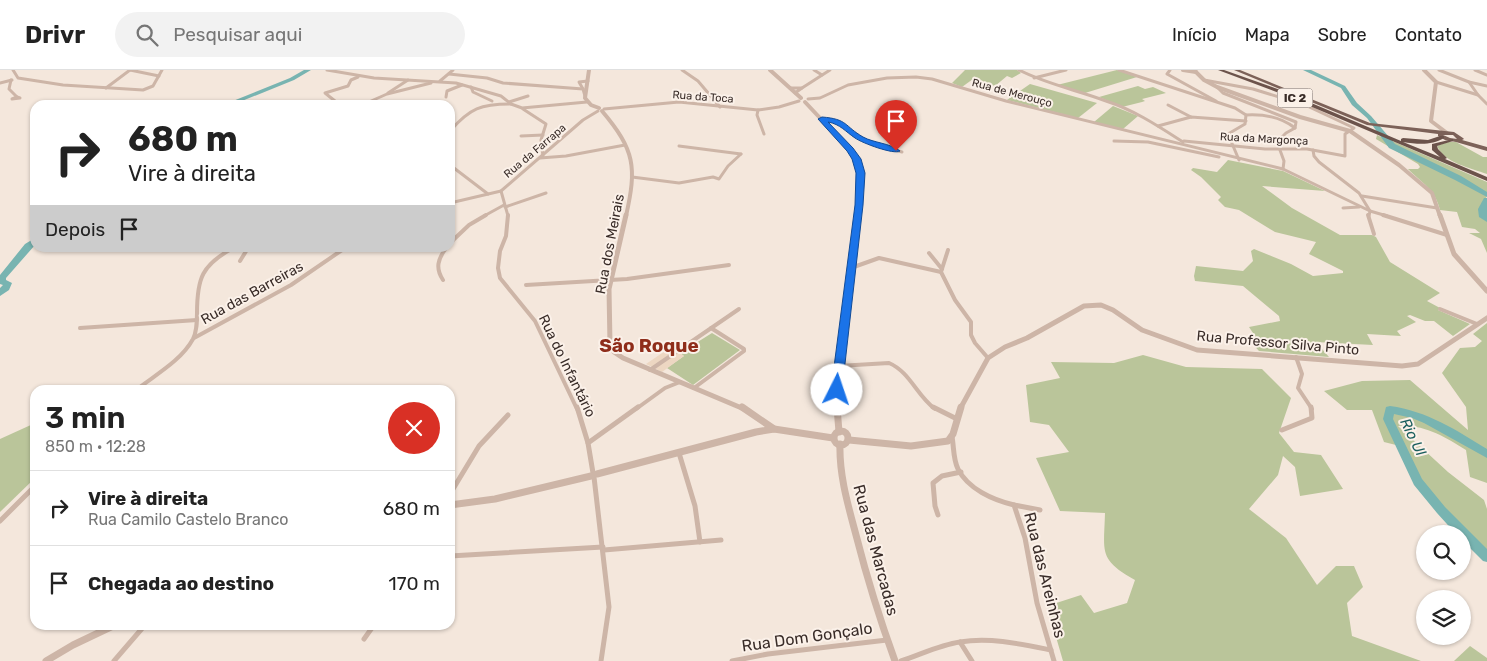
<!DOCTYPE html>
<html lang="pt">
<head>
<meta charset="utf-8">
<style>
  body { margin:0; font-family:Rubik,sans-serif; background:#f2f2f2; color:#222; height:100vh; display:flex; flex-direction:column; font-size:19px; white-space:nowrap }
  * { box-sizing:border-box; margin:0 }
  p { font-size:16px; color:#767676 }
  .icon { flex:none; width:28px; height:28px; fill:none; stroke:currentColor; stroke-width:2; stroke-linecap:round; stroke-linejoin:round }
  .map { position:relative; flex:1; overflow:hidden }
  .panel { position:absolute; left:30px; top:315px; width:425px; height:245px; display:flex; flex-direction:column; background:#fff; border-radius:15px; box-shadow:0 1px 4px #0004 }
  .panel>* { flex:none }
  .guide { position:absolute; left:30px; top:30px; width:425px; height:152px; border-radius:15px; box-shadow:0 1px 4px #0004; background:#fff; color:#222; overflow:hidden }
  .buttons { position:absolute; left:1416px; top:455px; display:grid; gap:10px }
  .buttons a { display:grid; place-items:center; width:55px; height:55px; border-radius:50%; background:#fff; box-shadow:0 1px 4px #0004; font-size:25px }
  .pin { position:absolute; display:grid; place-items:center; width:42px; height:42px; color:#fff; margin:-51px -21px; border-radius:50% 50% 50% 0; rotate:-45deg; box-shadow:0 0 5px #0007 }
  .pin .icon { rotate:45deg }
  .me { position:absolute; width:55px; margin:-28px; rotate:4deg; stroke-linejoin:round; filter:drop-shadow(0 0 4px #0008) }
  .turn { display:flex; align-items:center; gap:18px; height:105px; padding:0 15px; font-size:22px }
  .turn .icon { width:65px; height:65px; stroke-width:2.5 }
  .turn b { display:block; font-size:35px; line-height:42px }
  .then { display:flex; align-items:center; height:48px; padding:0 15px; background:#0003; gap:10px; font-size:19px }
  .round { display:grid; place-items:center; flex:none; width:52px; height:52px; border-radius:26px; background:#f2f2f2 }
  .overview { display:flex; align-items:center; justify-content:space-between; height:85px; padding:0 15px }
  h1 { font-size:30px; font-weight:600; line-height:38px }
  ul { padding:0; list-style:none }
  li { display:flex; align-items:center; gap:15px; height:75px; padding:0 15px; border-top:1px solid #e0e0e0 }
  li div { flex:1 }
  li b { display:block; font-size:19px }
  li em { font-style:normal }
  header { display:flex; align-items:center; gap:30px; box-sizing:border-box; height:70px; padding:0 25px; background:#fff; border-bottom:1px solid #e0e0e0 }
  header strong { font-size:24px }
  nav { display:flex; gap:28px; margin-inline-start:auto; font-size:18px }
  .search { width:350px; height:45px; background:#f2f2f2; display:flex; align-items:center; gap:12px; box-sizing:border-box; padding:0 18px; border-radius:28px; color:#767676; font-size:19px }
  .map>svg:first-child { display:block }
  .green { fill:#bac59a }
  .plaza { fill:#edd7c2 }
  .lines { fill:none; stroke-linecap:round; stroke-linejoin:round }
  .river { fill:#78b4b1; fill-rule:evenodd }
  .minor-far2 { stroke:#cdb5a7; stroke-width:3 }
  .minor-far1 { stroke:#cdb5a7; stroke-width:4 }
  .minor { stroke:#cdb5a7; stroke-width:5 }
  .tertiary-far2 { stroke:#cdb5a7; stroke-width:4 }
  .tertiary-far1 { stroke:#cdb5a7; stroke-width:5 }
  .tertiary { stroke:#cdb5a7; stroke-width:7 }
  .primary { fill:#7c6158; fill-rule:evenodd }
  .trunk { fill:#6c534b; fill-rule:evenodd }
  .route { fill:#1a73e8; stroke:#114b97 }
  .labels { text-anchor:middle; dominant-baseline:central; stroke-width:4; stroke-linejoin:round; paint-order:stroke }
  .far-street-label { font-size:11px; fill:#392c28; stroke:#fbf1e9 }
  .shield { fill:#fbf1e9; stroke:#736762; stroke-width:1 }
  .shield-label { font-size:12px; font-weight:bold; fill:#392c28 }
  .street-label { font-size:14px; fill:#392c28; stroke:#fbf1e9 }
  .water-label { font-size:15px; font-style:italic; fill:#1a5e5d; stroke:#fbf1e9 }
  .near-street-label { font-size:16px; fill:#392c28; stroke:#fbf1e9 }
  .district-label { font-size:19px; font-weight:bold; fill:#8f2d1a; stroke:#fbf1e9 }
</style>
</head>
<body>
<header>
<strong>Drivr</strong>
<div class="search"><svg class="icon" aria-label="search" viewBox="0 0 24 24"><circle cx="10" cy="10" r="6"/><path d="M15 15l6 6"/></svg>Pesquisar aqui</div>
<nav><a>Início</a><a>Mapa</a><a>Sobre</a><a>Contato</a></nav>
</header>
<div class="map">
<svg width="1487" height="591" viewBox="0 0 1487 591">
  <rect width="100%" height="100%" fill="#f4e7dc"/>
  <g class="green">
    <path d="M965,0h52l4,3 -9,5 -5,-2 -12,10 -22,-7 -11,8 -10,-4z"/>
    <path d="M1117,0l20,7 -52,16 -28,-8z"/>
    <path d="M1030,14l67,19 -19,15 -71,-18z"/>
    <path d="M1138,16l7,3 8,-2 13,6 -24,6 3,2 -3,1 -20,5 -23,-10z"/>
    <path d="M1113,36l25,10 -15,13 -29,-7z"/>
    <path d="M1377,65c10,4 15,13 25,18 27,15 61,22 85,43l-6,12 1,9 5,4v32l-6,-14 -12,-6h11l-5,-4 -13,-2 -5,-15 -17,-2c-5,-21 -17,-26 -32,-41h10l2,-2 -2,-3 -42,-25z"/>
    <path d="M1390,70l97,42v12c-23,-19 -84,-33 -97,-54z"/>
    <path d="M1448,72h8l27,15h4v17c-16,-6 -43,-11 -50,-28z"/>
    <path d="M1228,90l55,11 42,20 -63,-5 30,22 48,27h32l4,2 14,25 50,31 -13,8 13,7 -2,2 32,14 -17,12 -19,-15h-9l-15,-6 -3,1 9,6 -19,9 4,5 -34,-2 6,11 -57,-3 13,15 -70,-6 -11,-12 5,-6 -4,-6 31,-6 -1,-5 -36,-30 -48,-5 -1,-5 2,-10 47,5 10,-10 -2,-10 3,-2 37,15 22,12 30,-3v-2l-34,-17 7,-12 -41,-10 -36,-22 -14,-3 -7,-7 3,-3 -20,-20 -10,-7 2,-2 24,4z"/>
    <path d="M1487,253v160l-17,-6 -4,-27c-21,-13 -42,-26 -68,-24l50,46 36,28 3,9v45c-32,-32 -67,-63 -83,-107l-20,-5 -12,-32h-25l-23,-19 38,-10 48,-1 58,50 -2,-23 -24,-34 18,-25 15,-1 7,-6 -9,-7z"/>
    <path d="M712,263l28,17 -47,35 -26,-17 17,-12 -4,-3z"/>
    <path d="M1143,285l43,12 76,2 29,29 -12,35 15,19 27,3 22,34 -43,7 -5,-29 -12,-11 -5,19 -29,34 37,29 31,47 19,-19h18l9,21 -16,16 5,33 69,25h-358l-16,-55 34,-11 13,18 33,-10 8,-23c-37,-21 -31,-28 -30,-67l-45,-2 -24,-53 33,-6 -20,-27 -19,-3 -4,-37 34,-7 -9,-16 63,1z"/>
    <path d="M33,354l2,1v53l-35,34v-73z"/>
    <path d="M1470,576l17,12v3h-33z"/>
  </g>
  <path class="plaza" d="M671,277l13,9 -22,16 -16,-8z"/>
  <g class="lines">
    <g class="river">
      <path d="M304,0h7l-17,10 -62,25h-9l67,-27z"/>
      <path d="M1303,0h8l34,16 12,17 14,13 24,28 66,32 26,16v5l-32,-17 -66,-32 -22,-30 -15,-13 -11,-17z"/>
      <path d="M1484,128h3v24l-8,-5 -1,-8z"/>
      <path d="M35,168v7l-29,33v2l6,3 -3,7 -9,6v-8l3,-3 -3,-1v-9l25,-31z"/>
      <path d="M1390,336c37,5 66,24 97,43v9l-63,-35 -12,-5 -18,-4 -1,5 29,60 23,28 42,42v13l-4,-1 -21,-21v-6h-6l-19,-21 -23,-28 -31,-66 3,-12z"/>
    </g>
    <g class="minor-far2">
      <path d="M13,0l5,8 45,7 80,5 10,-4 9,-16"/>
      <path d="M130,0l29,6"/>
      <path d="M327,0l47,8 82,5 45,13 10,8 11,4 65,-6"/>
      <path d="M682,0l16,11 22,26"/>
      <path d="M814,0l8,5"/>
      <path d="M1019,0c27,14 58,20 87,31 28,9 52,25 77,41"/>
      <path d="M1119,0l116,38 11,7 -1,9 -17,10 11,26"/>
      <path d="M1170,0l-3,4 49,27"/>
      <path d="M1439,0l30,12 18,4"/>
      <path d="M1475,0l12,5"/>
      <path d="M449,4l38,4 16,5 80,6 2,7"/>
      <path d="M1034,8l32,-8"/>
      <path d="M11,10l-2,9 8,8"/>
      <path d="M440,11l13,-11"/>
      <path d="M1436,12l42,13 9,9"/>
      <path d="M1469,12l9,13"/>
      <path d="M0,13l12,-3"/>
      <path d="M471,17l2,5 19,9"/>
      <path d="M1217,17l6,6 73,29 -1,6 -9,5 -9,9 7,19 -1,8"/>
      <path d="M106,18l24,-18"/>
      <path d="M790,18h12l-7,5"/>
      <path d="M802,18l28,-18"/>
      <path d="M583,19l-4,-7 9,-1"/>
      <path d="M388,23l20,-13"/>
      <path d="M17,27l3,1 -8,1z"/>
      <path d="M446,27l1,-6 15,-6"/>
      <path d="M808,29l12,-1 28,-13 39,-7 29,-1 16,2 74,22 277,68 87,42 17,5"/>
      <path d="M509,32l19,-6"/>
      <path d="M340,35l-15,-12 23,-7 3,-6 7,-3"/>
      <path d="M362,35l25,-11 44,-11"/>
      <path d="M1168,35l23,12"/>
      <path d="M523,39l23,15 -5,16 2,16"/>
      <path d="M604,39l75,-7 79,8 21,-3 20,-6"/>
      <path d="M758,40l-1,5 7,19"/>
      <path d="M1246,45c17,-1 35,2 49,13"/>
      <path d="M821,49l17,3 32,21 32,9"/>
      <path d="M1158,56l33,-9 55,4"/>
      <path d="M450,61c20,-23 31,-27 61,-27"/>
      <path d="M521,66l22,-1"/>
      <path d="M1114,71l34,1 71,15"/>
      <path d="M1184,71l81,8h42l38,7v-22l9,-6 -49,-23 -52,-16 -49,-9"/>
      <path d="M679,76l62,8"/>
      <path d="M1313,80l1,6 5,6 40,31 11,18 -1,5"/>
      <path d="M540,88l26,-2 59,-11"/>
      <path d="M450,95l38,29"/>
      <path d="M632,107l47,6 34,-6 6,2 9,-13 13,-12"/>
      <path d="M501,121l7,25"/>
      <path d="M1362,126l75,12"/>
      <path d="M450,133l51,-12 82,-71 15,-9"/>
      <path d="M505,137l41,-14"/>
      <path d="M1343,138l16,-1"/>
      <path d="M484,146l20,-11"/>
    </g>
    <g class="minor-far1">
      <path d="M508,145l-2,21 -6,15 -2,17 2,10 35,43 42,88"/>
      <path d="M1368,145l6,19"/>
      <path d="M1383,145l64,20"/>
      <path d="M450,173l19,-18 17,-10"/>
      <path d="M948,180l-7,22 14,28 16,22v13l4,8 13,15"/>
      <path d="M929,183l13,16"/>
      <path d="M240,191l8,-13"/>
      <path d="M851,198l28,-10 62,14"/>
      <path d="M443,210c-8,-12 -5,-21 3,-32"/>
      <path d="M526,215l101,-6 102,-14"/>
      <path d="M1440,239l37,15"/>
      <path d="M80,258l117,-8"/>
      <path d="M194,268l97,-53 54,-37"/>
      <path d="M1296,287l6,17 -4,14 14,21"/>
      <path d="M838,296l51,-3c21,9 28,33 46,46"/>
      <path d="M650,300l89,-61"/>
      <path d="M694,318l50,-37v-2l-33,-21"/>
      <path d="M136,320c19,-15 45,-29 57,-51 4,-8 4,-17 4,-26 0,-35 5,-48 36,-65"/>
      <path d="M636,339l29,-21 15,-6"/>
    </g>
    <g class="minor">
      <path d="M577,337l11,36"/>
      <path d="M933,337l24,12"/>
      <path d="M1282,360l30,-12 -1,-11"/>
      <path d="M952,367c2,10 1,22 6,32 10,20 35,31 56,36l11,33 12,65 17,58"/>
      <path d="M679,383l16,53 5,36"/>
      <path d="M593,403l-5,-30 50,-36"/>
      <path d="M594,407l15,130 -8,54"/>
      <path d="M450,424l29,-48 29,-31"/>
      <path d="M1014,435l26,5"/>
      <path d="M938,445l-3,-9 -2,-23 9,-7 19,-4"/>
      <path d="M0,451l35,-35"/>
      <path d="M604,480l117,-10"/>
      <path d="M450,486l153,-9"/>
      <path d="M364,569l10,-14"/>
      <path d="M960,572l12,19"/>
      <path d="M114,591l31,-36"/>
      <path d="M732,591l36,-7 119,-14"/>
      <path d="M901,591c19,-6 38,-16 59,-19 30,-5 61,2 91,8"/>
    </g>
    <g class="tertiary-far2">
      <path d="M589,0l-4,28 6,7 8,3"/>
      <path d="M770,0l31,28"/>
      <path d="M1183,0l13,2"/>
      <path d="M1194,0l10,10 13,7 83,30 50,14 49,34 33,28 8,23"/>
      <path d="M1424,0l12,12 -5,39 16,12"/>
      <path d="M805,32l45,48c15,22 11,42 8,66"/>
      <path d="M602,41c33,39 35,56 24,105"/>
    </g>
    <g class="tertiary-far1">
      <path d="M626,145l-17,74 1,55 4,8 9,6 121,51"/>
      <path d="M1440,145l14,39 33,37"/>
      <path d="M837,339l1,-43 20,-151"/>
      <path d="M960,339l28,-51 17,-11 22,-9 57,-32 17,-1 12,5 29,20 55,20 205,16 16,-2 69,-46"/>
    </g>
    <g class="tertiary">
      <path d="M742,337l32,22 59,9"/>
      <path d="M837,337l2,25"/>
      <circle cx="841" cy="368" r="7"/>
      <path d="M849,370l62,6 37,-5 5,-7 8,-27"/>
      <path d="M840,374c-1,31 8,61 16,91 11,43 24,85 39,126"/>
      <path d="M597,404l159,-42 18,-3"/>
      <path d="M450,435l45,-6 96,-23"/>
      <path d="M46,591l27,-16 42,-20"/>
    </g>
    <path class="primary" d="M1234,0h6l130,53 84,9 9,6 1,1 -2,1 25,7v4l-31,-9 -11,-2 -7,-4v-2l-71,-9zM1443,65h10l4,4 -7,-1z"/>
    <path class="trunk" d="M1218,0h6l59,21 118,50v-2l2,-1 25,2 12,-4h4v2c-13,8 -27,6 -41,4l37,15 -8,-7v-6l21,-5v2l-16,5 1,3 9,9 -2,1 42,18v4l-208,-88z"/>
  </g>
  <path class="route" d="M822,47c26,2 22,9 41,20 11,6 27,6 37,14 -6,4 -38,-8 -45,-13 -9,-6 -15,-14 -27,-16l25,26 8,11 4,14 -2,32 -21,185 -5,4 -6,-4 24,-185 1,-32 -4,-14 -5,-8 -29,-32z"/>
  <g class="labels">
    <g class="far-street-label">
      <text transform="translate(1012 23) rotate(15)">Rua de Merouço</text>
      <text transform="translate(703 27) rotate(4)">Rua da Toca</text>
      <text transform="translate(1264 69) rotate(3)">Rua da Margonça</text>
      <text transform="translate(535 81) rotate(-40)">Rua da Farrapa</text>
    </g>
    <rect class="shield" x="1277.5" y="18.5" width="35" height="19" rx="4"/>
    <g class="shield-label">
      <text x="1295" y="28">IC 2</text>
    </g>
    <g class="street-label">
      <text transform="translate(610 174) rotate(-79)">Rua dos Meirais</text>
      <text transform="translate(252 223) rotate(-29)">Rua das Barreiras</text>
      <text transform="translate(1278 273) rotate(5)">Rua Professor Silva Pinto</text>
      <text transform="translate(567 296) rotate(64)">Rua do Infantário</text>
    </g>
    <g class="water-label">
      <text transform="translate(1413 367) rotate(64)">Rio Ul</text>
    </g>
    <g class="near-street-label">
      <text transform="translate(876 480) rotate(75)">Rua das Marcadas</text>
      <text transform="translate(1045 505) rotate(76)">Rua das Areinhas</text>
      <text transform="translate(807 567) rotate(-8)">Rua Dom Gonçalo</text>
    </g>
    <g class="district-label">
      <text x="649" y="275">São Roque</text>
    </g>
  </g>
</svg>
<div class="buttons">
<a><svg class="icon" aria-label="search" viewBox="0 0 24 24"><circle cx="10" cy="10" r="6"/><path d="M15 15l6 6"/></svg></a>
<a><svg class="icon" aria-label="layers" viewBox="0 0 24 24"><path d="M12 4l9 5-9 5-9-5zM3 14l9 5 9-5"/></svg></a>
</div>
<div class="pin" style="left:896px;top:81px;background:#d93025"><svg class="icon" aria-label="arrive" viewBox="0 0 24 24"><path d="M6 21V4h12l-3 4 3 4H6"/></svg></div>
<svg class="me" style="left:837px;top:320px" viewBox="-20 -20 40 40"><circle r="19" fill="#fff"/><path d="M0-13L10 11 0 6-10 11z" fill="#1a73e8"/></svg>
<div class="guide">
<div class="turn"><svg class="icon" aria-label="right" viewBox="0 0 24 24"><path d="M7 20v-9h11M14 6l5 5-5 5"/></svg><div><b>680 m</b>Vire à direita</div></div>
<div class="then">Depois<svg class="icon" aria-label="arrive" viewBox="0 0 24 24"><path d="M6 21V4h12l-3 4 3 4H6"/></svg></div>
</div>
<section class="panel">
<div class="overview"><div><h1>3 min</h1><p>850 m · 12:28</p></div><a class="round" style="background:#d93025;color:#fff"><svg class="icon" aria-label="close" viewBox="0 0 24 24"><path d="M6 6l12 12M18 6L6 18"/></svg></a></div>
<ul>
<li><svg class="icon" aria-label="right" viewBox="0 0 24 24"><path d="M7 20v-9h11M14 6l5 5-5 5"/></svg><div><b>Vire à direita</b><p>Rua Camilo Castelo Branco</p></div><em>680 m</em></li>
<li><svg class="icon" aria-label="arrive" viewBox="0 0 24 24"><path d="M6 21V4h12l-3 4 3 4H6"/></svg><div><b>Chegada ao destino</b></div><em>170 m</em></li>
</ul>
</section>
</div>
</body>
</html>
